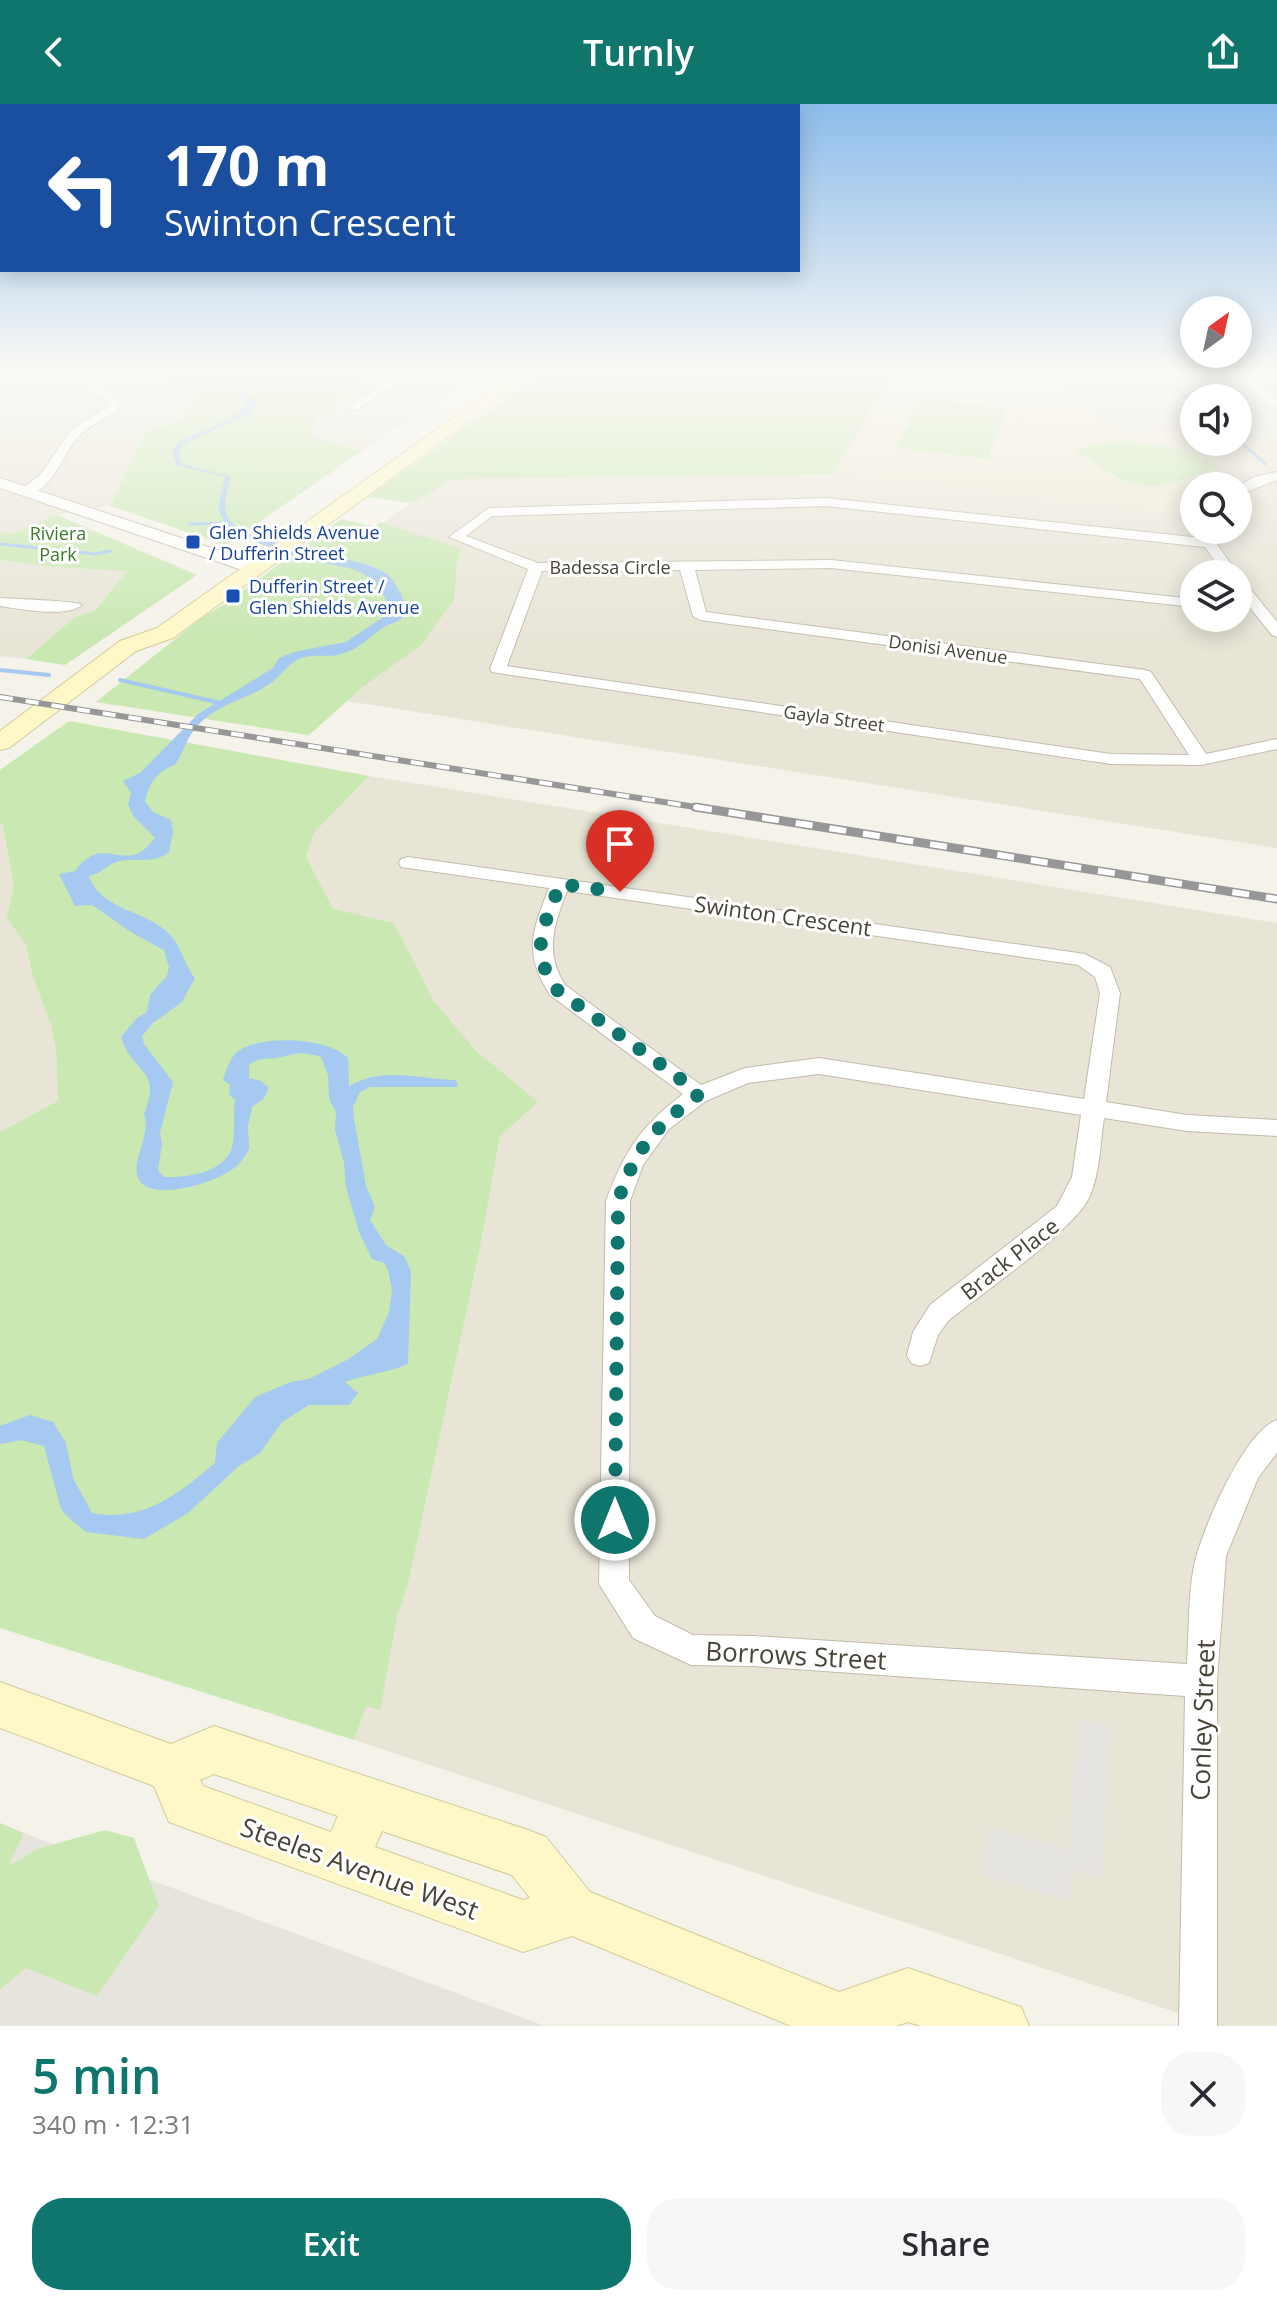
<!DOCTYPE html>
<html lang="en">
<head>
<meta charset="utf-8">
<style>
  body { margin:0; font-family:"Open Sans",sans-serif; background:#f7f7f7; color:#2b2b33; height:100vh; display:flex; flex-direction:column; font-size:30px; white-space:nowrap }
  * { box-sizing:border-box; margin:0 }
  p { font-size:26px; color:#7c7c81 }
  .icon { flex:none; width:44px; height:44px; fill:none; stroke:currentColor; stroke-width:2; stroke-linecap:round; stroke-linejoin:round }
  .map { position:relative; height:1922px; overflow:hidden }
  .panel { display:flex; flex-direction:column; background:#fff; flex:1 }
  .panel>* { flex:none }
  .banner { position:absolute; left:0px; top:0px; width:800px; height:168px; box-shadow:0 4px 20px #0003; background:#1a4fa0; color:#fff; overflow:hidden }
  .needle { width:52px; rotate:33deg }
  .controls { position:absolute; left:1180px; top:192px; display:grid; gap:16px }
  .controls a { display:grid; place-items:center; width:72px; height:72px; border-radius:50%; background:#fff; box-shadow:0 4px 20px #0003; font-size:40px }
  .pin { position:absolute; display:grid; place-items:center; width:68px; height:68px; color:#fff; margin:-82px -34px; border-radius:50% 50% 50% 0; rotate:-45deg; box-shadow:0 0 8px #0007 }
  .pin .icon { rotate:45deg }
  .me { position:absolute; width:88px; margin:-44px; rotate:0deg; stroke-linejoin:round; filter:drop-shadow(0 0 6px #0008) }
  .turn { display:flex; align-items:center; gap:28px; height:168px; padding:0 32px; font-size:36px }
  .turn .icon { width:104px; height:104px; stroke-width:2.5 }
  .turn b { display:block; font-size:56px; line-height:68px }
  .round { display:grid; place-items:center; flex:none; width:84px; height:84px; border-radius:32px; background:#f7f7f7 }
  .overview { display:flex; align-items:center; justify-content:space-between; height:136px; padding:0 32px }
  h1 { font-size:48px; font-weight:600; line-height:60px; color:#0f766e }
  .cta { display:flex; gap:16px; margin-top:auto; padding:16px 32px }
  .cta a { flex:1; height:92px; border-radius:32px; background:#0f766e; color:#fff; font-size:32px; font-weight:600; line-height:92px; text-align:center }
  .cta a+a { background:#f7f7f7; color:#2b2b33 }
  header { display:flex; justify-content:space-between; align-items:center; height:104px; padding:0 32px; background:#0f766e; color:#fff; font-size:36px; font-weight:600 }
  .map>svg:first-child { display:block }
  .residential { fill:#e8e5d7; fill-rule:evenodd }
  .industrial { fill:#e7e3dd }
  .education { fill:#ede9d3 }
  .green { fill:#c9e8b2 }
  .parking { fill:#e6e4e0 }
  .water { fill:#a5c9f0 }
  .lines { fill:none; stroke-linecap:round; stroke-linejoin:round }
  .stream-far1 { stroke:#a5c9f0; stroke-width:3 }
  .stream { stroke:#a5c9f0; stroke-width:4 }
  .minor-casing { stroke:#c0bbab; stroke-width:2 }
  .tertiary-casing { stroke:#c0bbab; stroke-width:2 }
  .secondary-casing { stroke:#d4cb99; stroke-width:2 }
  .minor { fill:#fff; fill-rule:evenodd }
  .tertiary { fill:#fff; fill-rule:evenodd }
  .secondary { fill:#fef8c8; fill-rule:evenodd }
  .rail-far1-casing { stroke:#979797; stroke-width:6 }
  .rail-casing { stroke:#979797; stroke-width:9 }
  .rail-far1 { stroke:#fff; stroke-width:4; stroke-dasharray:13; stroke-linecap:butt }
  .rail { stroke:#fff; stroke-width:6; stroke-dasharray:17; stroke-linecap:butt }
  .route { stroke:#0f766e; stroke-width:14; stroke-dasharray:0 25.2 }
  .transit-dot { fill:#1a4fb4; stroke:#fff; stroke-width:3 }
  .labels { text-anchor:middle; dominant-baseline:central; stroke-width:6; stroke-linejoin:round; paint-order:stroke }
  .far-transit-label { font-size:18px; fill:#164399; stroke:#fff; text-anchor:start }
  .far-park-label { font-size:18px; fill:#3e7a2a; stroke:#fff }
  .far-street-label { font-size:18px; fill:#484337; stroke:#fff }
  .street-label { font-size:22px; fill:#484337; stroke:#fff }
  .near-street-label { font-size:26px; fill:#484337; stroke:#fff }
</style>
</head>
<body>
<header><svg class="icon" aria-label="back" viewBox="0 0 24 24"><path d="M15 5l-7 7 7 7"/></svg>Turnly<svg class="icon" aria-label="share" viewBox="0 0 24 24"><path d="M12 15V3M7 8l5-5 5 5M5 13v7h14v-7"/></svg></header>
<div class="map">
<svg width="1277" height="1922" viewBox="0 0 1277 1922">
  <rect width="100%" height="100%" fill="#f4f2e9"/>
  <g class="residential">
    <path d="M0,267h149l50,28 -16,19 -38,15 -35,73 -53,9 -45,19 -12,-2z"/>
    <path d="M348,267h131l-117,80 -51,-13 5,-20 49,-35z"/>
    <path d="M1169,267h108v477l-930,-147 17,-15 9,-156 38,-27 44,-24 362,-7 365,41 12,-16v33h44v-44h-27l16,-10 46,-12 -35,-31v-35h-39zM1194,470h44v44h-44z"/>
    <path d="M0,456l53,7 75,3 -32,40 -21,7 -49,42 -26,-3z"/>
    <path d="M369,672l908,147v1103h-59l-864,-286 54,-156 72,-336 20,-112 -67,-120 -135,-134 16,-49z"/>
    <path d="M0,719l15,7 9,69 32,150 2,56 -58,31z"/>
  </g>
  <path class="industrial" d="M24,1729l521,193h-545v-145z"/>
  <path class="education" d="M895,267h274l30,27h-5v44h44v-9l36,32 -47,10 -16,11h-17v11l-12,16 -350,-39z"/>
  <g class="green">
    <path d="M149,267h199l18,12 -32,19 3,12 -21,4 -5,19 51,14 -136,94 -116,-39 35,-73 38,-15 16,-19z"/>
    <path d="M545,267h350l-63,103 -377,5 -44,24 -43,-6z"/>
    <path d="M920,295l86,9 -18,51 -92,-11z"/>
    <path d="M1130,337l47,8 43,18c-19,6 -40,15 -60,19 -30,5 -62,-22 -86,-36l30,-8z"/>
    <path d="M57,411l140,60 -132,90 -39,-6 49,-42 21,-7 31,-39 -74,-4 -53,-7v-28l12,2z"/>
    <path d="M341,415l34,8 5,-5 82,27 -5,13 -3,38 -34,46 -56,40 -55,49 -213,-33 107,-85 22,-13z"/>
    <path d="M69,617l300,55 -55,57 -8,24 27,52 61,14 39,77 43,51 62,51 -38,34 -20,112 -72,336 -11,33 -17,93 -14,-4 -12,34 -354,-112v-496l58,-31 -2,-52 -5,-24 -18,-49 -7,-31 -19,-27 7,-32 -11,-61 -3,-2v-53z"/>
    <path d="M0,1719l24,10 -16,33 32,-18 65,-18 29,8 25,68 -62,90 -71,-28 -26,21z"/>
  </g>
  <g class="parking">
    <path d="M1090,267h44l10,5 -5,1 18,10 37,35 -63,12 -76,-39 41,-12 -3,-2 4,-2h-7z"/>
    <path d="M1079,1615l32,9 -9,150 -30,-9 -3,32 -86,-27 5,-47 81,24z"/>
  </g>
  <path class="water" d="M186,267l62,21 10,13 -11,10 -63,29 -5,8 1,9 6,4 45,12c-2,10 -8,25 -5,36 9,35 132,39 161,61 7,5 23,32 17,41 -4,8 -13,8 -20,12 -17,11 -26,24 -47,28 -11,2 -26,-1 -36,3 -12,4 -22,20 -33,27 -26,17 -57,20 -76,48 -7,10 -10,22 -17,32 -19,7 -25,17 -30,36l8,11 18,8 2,12 -4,20c-18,15 -39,2 -57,12 -9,5 -13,10 -23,12 11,33 53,34 76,54 17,14 17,32 30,48l-13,24 -29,21 -11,13 2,8 29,38 -13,51 2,11 -4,26 6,7c22,1 64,-4 69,-34 2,-13 0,-29 2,-43l-6,-6 1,-9 -7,-5c3,-9 7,-22 14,-28 23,-18 91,-15 111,6l1,28c34,-20 70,-7 107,-6l2,7h-88l-10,5 -7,15 1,12 12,67 9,21 -5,13 16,25 18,11 7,15 -3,93c-21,9 -42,10 -63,18l13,11 -9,12h-40l-27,17 -22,31 -21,13 -51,47 -44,26 -58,-7 -16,-13 -9,-10 -17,-63 -23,-6 -21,4v-18l30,-11 23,7 13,21 7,35 19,35c51,10 86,-19 123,-50l2,-20 38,-46 36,-15 18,-3 38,-19 30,-21 12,-27 3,-22 -4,-20 -4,-7 -12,-4 -13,-27 -13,-45 -2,-24 -9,-33 1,-18 -7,-13 -1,-24 -7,-18c-17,-6 -24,-4 -40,0 -13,3 -20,-1 -32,8v13l12,3 8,7 -5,10 -12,9 -4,19 1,23c-5,9 -11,18 -21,23 -16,11 -84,33 -91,3 -4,-16 14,-42 7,-61 19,-46 -12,-40 -23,-77l16,-19 10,-6 3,-17 17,-19 2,-9 -5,-17 -30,-16 -42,-29 -17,1 -16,-32 16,-3c25,-34 41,-6 66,-19 5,-3 10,-10 14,-14l-21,-21 -6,-12 3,-12 -8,-12 17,-8 58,-59 75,-46 6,-10 15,-6 52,-10 39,-26 4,-10c-18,-42 -42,-37 -80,-46 -28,-7 -56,-19 -82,-30l-9,-22 7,-31 -48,-12 -5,-13 6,-9 61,-29 7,-10 -14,-15z"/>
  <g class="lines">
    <g class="stream-far1">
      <path d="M1156,267l38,32"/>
      <path d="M1238,336l28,24"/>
      <path d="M189,420l38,-1"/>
      <path d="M0,440l95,10 16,-3"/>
    </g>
    <g class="stream">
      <path d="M0,566l49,5"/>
      <path d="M120,576l101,23"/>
    </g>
    <g class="minor-casing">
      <g id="minor">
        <path d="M77,267h11c7,16 26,19 32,36 -12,12 -30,17 -42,30 -15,16 -27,60 -55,57v-6l17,-13 32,-46 36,-23c-6,-16 -27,-18 -31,-35z"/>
        <path d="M401,267h13l-57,39h-8v-4z"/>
        <path d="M1228,267h12l37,30v9z"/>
        <path d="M1277,368v8l-39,15v-9l16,-9z"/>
        <path d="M826,394l376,40 1,-8h12l1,13 22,31h-14l-19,-27 -379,-41 -334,10 -26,20 72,27 293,-3 363,39v8l-363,-39 -136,2 11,42 439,58 6,2 55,82 71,-15v10l-76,16 -90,-1 -619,-92 -2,-3 38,-100 -79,-32 40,-29zM680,466l13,46 7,4 440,59 49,76 -78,-1 -604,-88 35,-95z"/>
        <path d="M1238,475l5,1 34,42v15l-5,-2 -34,-42z"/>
        <path d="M0,494c14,1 78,3 82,7 -16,13 -61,4 -82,1z"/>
        <path d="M408,753l677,97 25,13 10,26 -14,109 81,13 90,5v16l-90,-5 -83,-13c-4,26 -4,56 -15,80 -19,36 -106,94 -141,123l-10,14 -9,28 -9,3 -9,-3 -4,-8 6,-23 17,-27 127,-99 15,-29 9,-62 -262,-41 -71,9 -42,18 -37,28 -26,36 -13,36 -1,379 26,36 38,19 60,1 434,28c2,-31 1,-82 10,-110 10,-33 47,-122 80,-134v33l-19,25 -32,78 -9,125v345h-38l6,-330 -432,-30 -62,-1 -58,-27 -34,-54 7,-383c19,-51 34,-74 77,-107l-133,-99c-27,-43 -18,-63 -1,-107l-148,-21 -2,-4 2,-4zM567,787l511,74 17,12 5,16 -16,106 -265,-41 -74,10 -44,17 -136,-100c-21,-33 -11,-60 2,-94z"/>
      </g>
    </g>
    <g class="tertiary-casing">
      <path id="tertiary" d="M0,374l260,86 3,4 -9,5 -6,-1 -248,-84z"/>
    </g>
    <g class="secondary-casing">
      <g id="secondary">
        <path d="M519,267h19l-365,267 -37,13 -127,97 -9,2v-19l120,-90 37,-13z"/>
        <path d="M0,1578l171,62 43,-18 314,104 18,7 44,55 249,100 69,-24 113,39 8,19h-108l-13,-4 -12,4h-105l-219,-90 -49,16 -354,-130 -15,-36 -154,-58zM214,1670l124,42 -7,16 -128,-46 -3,-6zM382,1727l130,44 18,23 -7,2 -148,-53z"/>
      </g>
    </g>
    <use href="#minor" class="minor"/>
    <use href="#tertiary" class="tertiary"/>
    <use href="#secondary" class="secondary"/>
    <g class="rail-far1-casing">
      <path id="rail-far1" d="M0,593l708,112"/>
    </g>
    <g class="rail-casing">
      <path id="rail" d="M695,703l582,92"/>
    </g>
    <use href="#rail-far1" class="rail-far1"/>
    <use href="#rail" class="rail"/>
  </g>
  <linearGradient id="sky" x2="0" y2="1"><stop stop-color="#8dbceb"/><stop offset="0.5" stop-color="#faf9f5"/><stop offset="1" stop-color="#faf9f5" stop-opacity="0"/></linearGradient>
  <rect width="1277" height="536" fill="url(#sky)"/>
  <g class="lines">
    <path class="route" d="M615,1416l3,-319c18,-53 35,-72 80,-106l-21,-19 -120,-86c-30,-41 -12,-65 3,-106l60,8"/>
  </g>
  <g class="transit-dot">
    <rect x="185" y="430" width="16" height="16" rx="4"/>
    <rect x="225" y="484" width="16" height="16" rx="4"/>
  </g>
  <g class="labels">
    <g class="far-transit-label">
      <text x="209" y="428">Glen Shields Avenue<tspan x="209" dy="21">/ Dufferin Street</tspan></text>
      <text x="249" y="482">Dufferin Street /<tspan x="249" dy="21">Glen Shields Avenue</tspan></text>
    </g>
    <g class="far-park-label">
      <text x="58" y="429">Riviera<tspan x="58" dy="21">Park</tspan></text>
    </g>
    <g class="far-street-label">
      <text x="610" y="463">Badessa Circle</text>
      <text transform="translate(948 545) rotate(8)">Donisi Avenue</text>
      <text transform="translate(834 614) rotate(8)">Gayla Street</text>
    </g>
    <g class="street-label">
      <text transform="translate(783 811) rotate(8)">Swinton Crescent</text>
      <text transform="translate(1009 1154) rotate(-38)">Brack Place</text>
    </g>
    <g class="near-street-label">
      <text transform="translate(796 1551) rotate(3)">Borrows Street</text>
      <text transform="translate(1202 1616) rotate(-88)">Conley Street</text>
      <text transform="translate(360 1764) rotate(20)">Steeles Avenue West</text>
    </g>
  </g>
</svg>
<div class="controls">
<a><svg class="needle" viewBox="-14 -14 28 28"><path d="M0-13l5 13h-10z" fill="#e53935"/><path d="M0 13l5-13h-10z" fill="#7c7c81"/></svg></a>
<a><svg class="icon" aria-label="sound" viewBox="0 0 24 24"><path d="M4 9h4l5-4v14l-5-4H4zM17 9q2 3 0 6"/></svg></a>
<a><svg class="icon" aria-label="search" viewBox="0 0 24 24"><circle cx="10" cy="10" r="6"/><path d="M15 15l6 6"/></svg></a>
<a><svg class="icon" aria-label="layers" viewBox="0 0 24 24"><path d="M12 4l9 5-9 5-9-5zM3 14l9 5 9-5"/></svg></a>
</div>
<div class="pin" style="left:620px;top:788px;background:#d93025"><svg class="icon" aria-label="arrive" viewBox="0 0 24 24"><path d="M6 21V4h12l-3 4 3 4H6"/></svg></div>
<svg class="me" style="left:615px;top:1416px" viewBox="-20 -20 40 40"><circle r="17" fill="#0f766e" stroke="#fff" stroke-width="3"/><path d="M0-11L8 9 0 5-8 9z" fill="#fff"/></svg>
<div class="banner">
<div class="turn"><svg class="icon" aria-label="left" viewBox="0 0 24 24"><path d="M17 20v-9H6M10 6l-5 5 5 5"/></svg><div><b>170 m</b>Swinton Crescent</div></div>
</div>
</div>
<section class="panel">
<div class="overview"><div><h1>5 min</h1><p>340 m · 12:31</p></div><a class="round"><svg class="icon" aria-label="close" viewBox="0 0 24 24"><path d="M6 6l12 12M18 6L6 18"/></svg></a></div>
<div class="cta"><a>Exit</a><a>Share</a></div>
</section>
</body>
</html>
